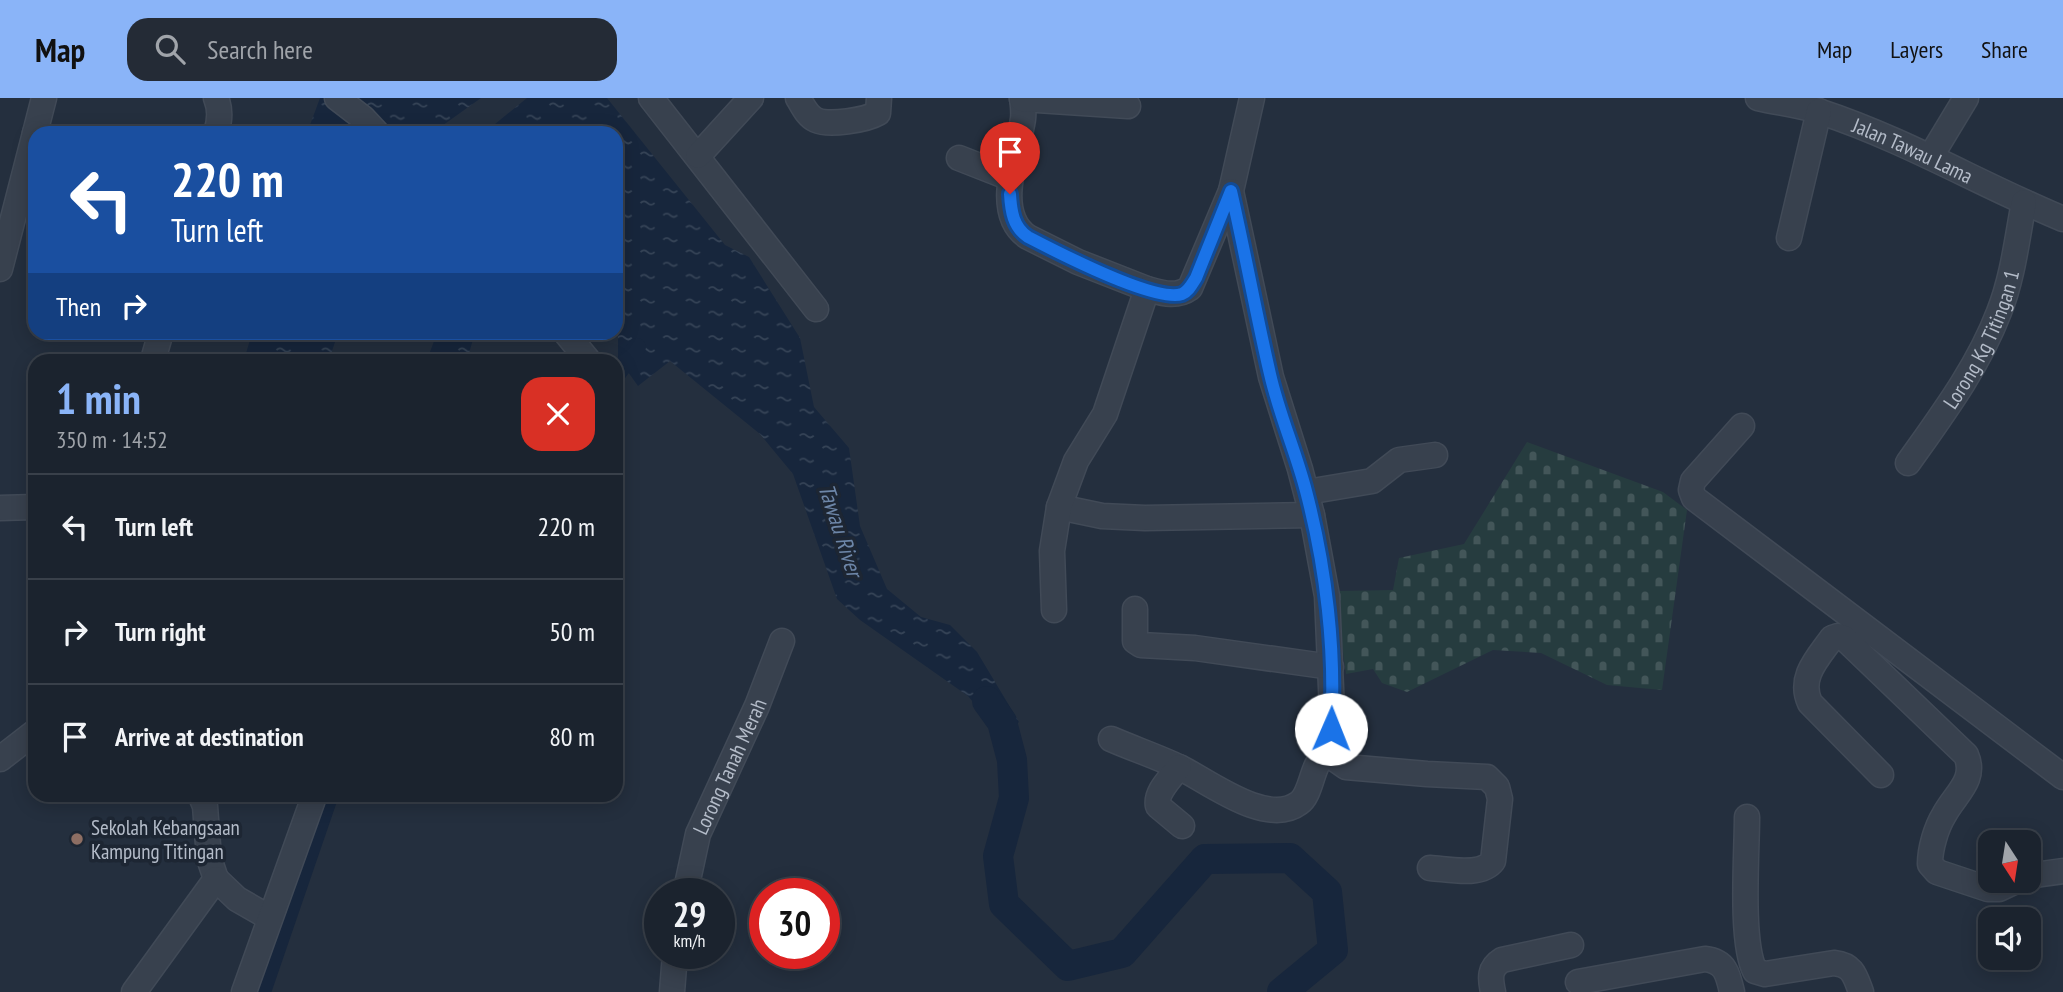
<!DOCTYPE html>
<html lang="en">
<head>
<meta charset="utf-8">
<style>
  body { margin:0; font-family:"PT Sans Narrow",sans-serif; background:#242b36; color:#f1f3f6; height:100vh; display:flex; flex-direction:column; font-size:26px; white-space:nowrap }
  * { box-sizing:border-box; margin:0 }
  p { font-size:23px; color:#a0a4aa }
  .icon { flex:none; width:38px; height:38px; fill:none; stroke:currentColor; stroke-width:2; stroke-linecap:round; stroke-linejoin:round }
  .map { position:relative; flex:1; overflow:hidden }
  .panel { position:absolute; left:28px; top:256px; width:595px; height:448px; display:flex; flex-direction:column; background:#1b232e; border-radius:21px; box-shadow:0 4px 18px #0003,0 0 0 2px #39404a }
  .panel>* { flex:none }
  .guide { position:absolute; left:28px; top:28px; width:595px; height:214px; border-radius:21px; box-shadow:0 4px 18px #0003,0 0 0 2px #39404a; background:#1a4fa0; color:#fff; overflow:hidden }
  .needle { width:46px; rotate:168deg }
  .fabs { position:absolute; left:1978px; top:732px; display:grid; gap:14px }
  .fabs a { display:grid; place-items:center; width:63px; height:63px; border-radius:14px; background:#1b232e; box-shadow:0 4px 18px #0003,0 0 0 2px #39404a; font-size:35px }
  .speed { position:absolute; left:644px; top:780px; display:flex; gap:14px; font-size:35px; font-weight:700; text-align:center }
  .speed>* { display:grid; place-content:center; width:91px; height:91px; border-radius:50%; background:#1b232e; box-shadow:0 4px 18px #0003,0 0 0 2px #39404a; line-height:1 }
  .speed small { font-size:18px; font-weight:400 }
  .speed .limit { border:10px solid #d22; background:#fff; color:#111 }
  .pin { position:absolute; display:grid; place-items:center; width:60px; height:60px; color:#fff; margin:-72px -30px; border-radius:50% 50% 50% 0; rotate:-45deg; box-shadow:0 0 7px #0007 }
  .pin .icon { rotate:45deg }
  .me { position:absolute; width:77px; margin:-38px; rotate:1deg; stroke-linejoin:round; filter:drop-shadow(0 0 5px #0008) }
  .turn { display:flex; align-items:center; gap:24px; height:147px; padding:0 28px; font-size:32px }
  .turn .icon { width:91px; height:91px; stroke-width:2.5 }
  .turn b { display:block; font-size:49px; line-height:60px }
  .then { display:flex; align-items:center; height:66px; padding:0 28px; background:#0003; gap:14px; font-size:26px }
  .round { display:grid; place-items:center; flex:none; width:74px; height:74px; border-radius:21px; background:#242b36 }
  .overview { display:flex; align-items:center; justify-content:space-between; height:119px; padding:0 28px }
  h1 { font-size:42px; font-weight:700; line-height:52px; color:#8ab4f8 }
  ul { padding:0; list-style:none }
  li { display:flex; align-items:center; gap:21px; height:105px; padding:0 28px; border-top:2px solid #39404a }
  li div { flex:1 }
  li b { display:block; font-size:26px }
  li em { font-style:normal }
  header { display:flex; align-items:center; gap:42px; box-sizing:border-box; height:98px; padding:0 35px; background:#8ab4f8; color:#111 }
  header strong { font-size:33px }
  nav { display:flex; gap:38px; margin-inline-start:auto; font-size:24px }
  .search { width:490px; height:63px; background:#242b36; display:flex; align-items:center; gap:18px; box-sizing:border-box; padding:0 24px; border-radius:21px; color:#a0a4aa; font-size:26px }
  .map>svg:first-child { display:block }
  .cemetery { fill:url(#cemetery-stones) }
  .water { fill:url(#water-ripples) }
  .lines { fill:none; stroke-linecap:round; stroke-linejoin:round }
  .canal { stroke:#17263c; stroke-width:18 }
  .river { stroke:#17263c; stroke-width:30 }
  .minor-casing { stroke:#414a57; stroke-width:27 }
  .minor { stroke:#38414e; stroke-width:24 }
  .route-casing { stroke:#114b97; stroke-width:18 }
  .route { stroke:#1a73e8; stroke-width:12 }
  .education-dot { fill:#8d6e63; stroke:#1d2633; stroke-width:2.5 }
  .labels { text-anchor:middle; dominant-baseline:central; stroke-width:7; stroke-linejoin:round; paint-order:stroke }
  .street-label { font-size:21px; fill:#b4bcc9; stroke:#1d2633 }
  .poi-label { font-size:21px; fill:#b4bcc9; stroke:#1d2633; text-anchor:start }
  .water-label { font-size:23px; font-style:italic; fill:#6d86a8; stroke:#1d2633 }
</style>
</head>
<body>
<header>
<strong>Map</strong>
<div class="search"><svg class="icon" aria-label="search" viewBox="0 0 24 24"><circle cx="10" cy="10" r="6"/><path d="M15 15l6 6"/></svg>Search here</div>
<nav><a>Map</a><a>Layers</a><a>Share</a></nav>
</header>
<div class="map">
<svg width="2063" height="894" viewBox="0 0 2063 894">
  <defs>
    <pattern id="cemetery-stones" width="16" height="16" patternUnits="userSpaceOnUse" patternTransform="scale(1.75)"><rect width="16" height="16" fill="#263c3f"/><path d="M2 7V4a2 2 0 0 1 4 0v3zM10 15v-3a2 2 0 0 1 4 0v3z" fill="#435659"/></pattern>
    <pattern id="water-ripples" width="26" height="14" patternUnits="userSpaceOnUse" patternTransform="scale(1.75)"><rect width="26" height="14" fill="#17263c"/><path d="M2 4q2-2 4 0t4 0M15 11q2-2 4 0t4 0" fill="none" stroke="#364457"/></pattern>
  </defs>
  <rect width="100%" height="100%" fill="#242f3e"/>
  <path class="cemetery" d="M1527,344l136,50 24,18 -25,180 -55,-5 -66,-32 -48,-3 -86,42 -25,-9 -9,-14 -27,5 -6,-44v-39l53,-1 6,-32 65,-14z"/>
  <g class="water">
    <path d="M320,0h161l-49,35h-125z"/>
    <path d="M527,0h80l118,147 24,12 51,81 14,69 35,41 11,78 27,63 34,28 29,8 27,27 42,70 -23,22 -10,-26 -18,-22 -108,-76 -23,-21 -44,-125 -33,-40 -90,-73 -32,25 -20,-28v-23l-2,-6v-196h-132z"/>
    <path d="M252,235v-1l86,1 -9,27h-85z"/>
    <path d="M437,235h38l-8,27h-40z"/>
  </g>
  <g class="lines">
    <g class="canal">
      <path d="M616,277l21,-28"/>
      <path d="M262,894l68,-198"/>
    </g>
    <path class="river" d="M987,603l15,21 10,38 2,38 -16,58 6,48 64,62 54,-13 83,-94 85,-1 37,34 6,58 -51,42"/>
    <g class="minor-casing">
      <g id="minor">
        <path d="M216,0c5,12 4,23 0,35"/>
        <path d="M337,0l26,20 14,15"/>
        <path d="M651,0l165,211"/>
        <path d="M798,0c5,8 9,18 18,22 13,6 50,0 62,-7l1,-15"/>
        <path d="M1022,0c1,7 2,14 1,21 -5,34 -31,94 5,118l50,25 69,27"/>
        <path d="M1252,0l-21,93 40,186 29,92 12,46 15,81 5,115 -2,37 6,12 10,7 81,7 60,3 10,10 3,12 -7,62c-12,16 -45,8 -63,7"/>
        <path id="s1" d="M1758,0c21,5 43,7 63,14 85,28 160,73 242,107"/>
        <path d="M1022,1l106,7"/>
        <path d="M35,35l9,-35"/>
        <path d="M698,58l53,-58"/>
        <path d="M1931,58l35,-58"/>
        <path d="M959,60l51,20"/>
        <path d="M1789,140l30,-127"/>
        <path d="M0,171l35,-136"/>
        <path d="M565,234l23,28"/>
        <path d="M153,262l8,-28"/>
        <path d="M1742,328l-49,55 -2,9 3,8 369,279"/>
        <path id="s2" d="M1908,365c34,-48 70,-96 91,-151 14,-35 18,-73 25,-110"/>
        <path d="M1307,394l65,-11 27,-21 36,-5"/>
        <path d="M1059,409l43,9 43,2 167,-3"/>
        <path d="M0,410l35,-1"/>
        <path d="M1135,511v32l6,4 54,3 136,19"/>
        <path d="M1054,512l-2,-59 7,-44 17,-46 29,-47 42,-125c15,4 29,9 43,-1l41,-97"/>
        <path d="M1111,641c23,10 47,18 70,29 28,14 86,59 118,35 10,-7 12,-26 18,-38 4,-6 9,-11 13,-17"/>
        <path d="M0,661l35,-27"/>
        <path d="M1179,669c-8,11 -24,25 -21,39l24,20"/>
        <path d="M1881,677l-71,-72c-12,-26 8,-45 22,-65l6,-2 6,2 122,117c11,25 -11,39 -22,60 -8,13 -14,34 -14,49l7,8 51,17h11l19,-9"/>
        <path d="M200,696l5,12 4,52 7,21"/>
        <path d="M1747,719c0,36 -7,125 8,154l10,3 69,-11c19,2 21,13 27,29"/>
        <path d="M2028,778l35,-5"/>
        <path id="s3" d="M685,796l13,-60 59,-128 25,-65"/>
        <path d="M1578,884l127,-23c20,2 23,15 27,33"/>
        <path d="M134,894l82,-113 21,20 33,19"/>
        <path d="M244,894l71,-198"/>
        <path d="M672,894l3,-38"/>
        <path d="M1493,894c-3,-14 -4,-24 9,-32l69,-15"/>
      </g>
    </g>
    <use href="#minor" class="minor"/>
  </g>
  <g class="lines">
    <g class="route-casing">
      <path id="route" d="M1010,96c1,17 3,33 18,43 27,14 127,66 154,57 7,-3 10,-10 14,-16l35,-87c14,61 25,123 39,183 9,40 26,78 36,117 20,76 30,160 25,238"/>
    </g>
    <use href="#route" class="route"/>
  </g>
  <circle class="education-dot" cx="77" cy="741" r="7"/>
  <g class="labels">
    <g class="street-label">
      <text stroke="none"><textPath href="#s1" startOffset="164">Jalan Tawau Lama</textPath></text>
      <text stroke="none"><textPath href="#s2" startOffset="145">Lorong Kg Titingan 1</textPath></text>
      <text stroke="none"><textPath href="#s3" startOffset="136">Lorong Tanah Merah</textPath></text>
    </g>
    <g class="poi-label">
      <text x="91" y="729">Sekolah Kebangsaan<tspan x="91" dy="24">Kampung Titingan</tspan></text>
    </g>
    <g class="water-label">
      <text transform="translate(841 432) rotate(72)">Tawau River</text>
    </g>
  </g>
</svg>
<div class="fabs">
<a><svg class="needle" viewBox="-14 -14 28 28"><path d="M0-13l5 13h-10z" fill="#e53935"/><path d="M0 13l5-13h-10z" fill="#a0a4aa"/></svg></a>
<a><svg class="icon" aria-label="sound" viewBox="0 0 24 24"><path d="M4 9h4l5-4v14l-5-4H4zM17 9q2 3 0 6"/></svg></a>
</div>
<div class="speed"><div>29<small>km/h</small></div><div class="limit">30</div></div>
<div class="pin" style="left:1010px;top:96px;background:#d93025"><svg class="icon" aria-label="arrive" viewBox="0 0 24 24"><path d="M6 21V4h12l-3 4 3 4H6"/></svg></div>
<svg class="me" style="left:1331px;top:631px" viewBox="-20 -20 40 40"><circle r="19" fill="#fff"/><path d="M0-13L10 11 0 6-10 11z" fill="#1a73e8"/></svg>
<div class="guide">
<div class="turn"><svg class="icon" aria-label="left" viewBox="0 0 24 24"><path d="M17 20v-9H6M10 6l-5 5 5 5"/></svg><div><b>220 m</b>Turn left</div></div>
<div class="then">Then<svg class="icon" aria-label="right" viewBox="0 0 24 24"><path d="M7 20v-9h11M14 6l5 5-5 5"/></svg></div>
</div>
<section class="panel">
<div class="overview"><div><h1>1 min</h1><p>350 m · 14:52</p></div><a class="round" style="background:#d93025;color:#fff"><svg class="icon" aria-label="close" viewBox="0 0 24 24"><path d="M6 6l12 12M18 6L6 18"/></svg></a></div>
<ul>
<li><svg class="icon" aria-label="left" viewBox="0 0 24 24"><path d="M17 20v-9H6M10 6l-5 5 5 5"/></svg><div><b>Turn left</b></div><em>220 m</em></li>
<li><svg class="icon" aria-label="right" viewBox="0 0 24 24"><path d="M7 20v-9h11M14 6l5 5-5 5"/></svg><div><b>Turn right</b></div><em>50 m</em></li>
<li><svg class="icon" aria-label="arrive" viewBox="0 0 24 24"><path d="M6 21V4h12l-3 4 3 4H6"/></svg><div><b>Arrive at destination</b></div><em>80 m</em></li>
</ul>
</section>
</div>
</body>
</html>
